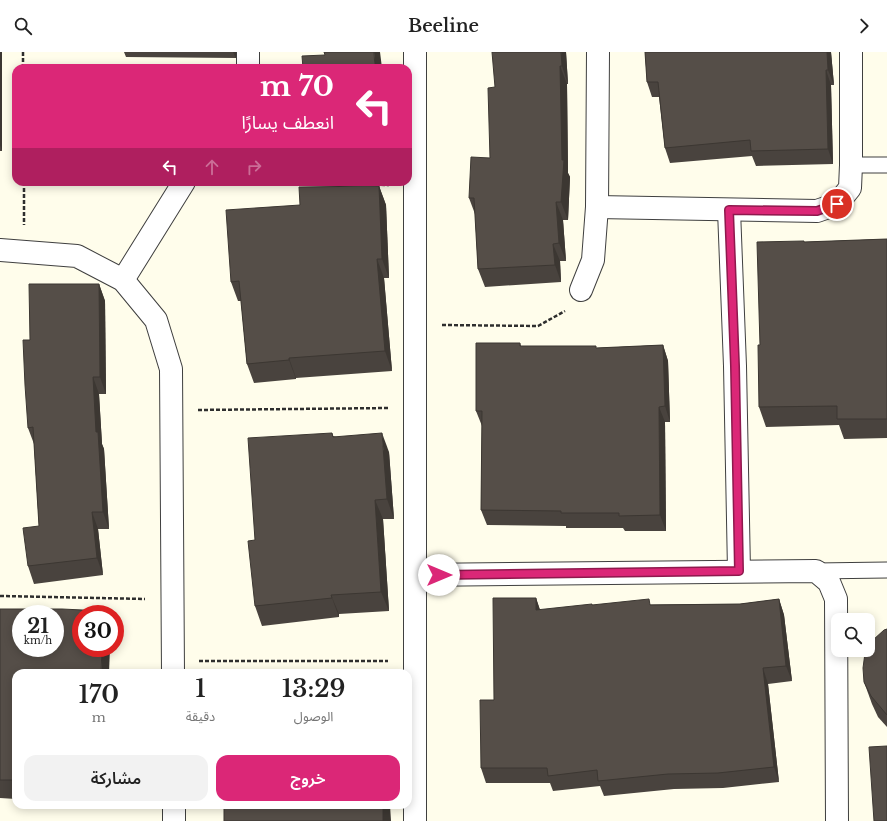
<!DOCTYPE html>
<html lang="ar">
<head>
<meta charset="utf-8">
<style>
  body { margin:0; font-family:"Libre Baskerville","Noto Sans Arabic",serif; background:#f2f2f2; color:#222; direction:rtl; height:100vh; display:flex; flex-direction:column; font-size:15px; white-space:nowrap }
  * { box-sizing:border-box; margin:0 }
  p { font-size:13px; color:#767676 }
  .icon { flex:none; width:22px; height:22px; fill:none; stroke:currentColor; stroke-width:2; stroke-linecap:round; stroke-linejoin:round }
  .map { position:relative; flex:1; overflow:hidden; direction:ltr }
  .drawer { position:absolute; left:12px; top:617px; width:400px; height:140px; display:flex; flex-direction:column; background:#fff; border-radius:12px; box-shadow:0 2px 10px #0003; direction:rtl }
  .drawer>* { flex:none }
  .banner { position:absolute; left:12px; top:12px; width:400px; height:122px; border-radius:12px; box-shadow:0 2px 10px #0003; direction:rtl; background:#db2777; color:#fff; overflow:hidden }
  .controls { position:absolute; left:831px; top:561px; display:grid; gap:8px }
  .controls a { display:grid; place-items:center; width:44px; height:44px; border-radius:8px; background:#fff; box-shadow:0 2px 10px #0003; font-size:20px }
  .speed { position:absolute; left:12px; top:553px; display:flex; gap:8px; font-size:20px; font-weight:700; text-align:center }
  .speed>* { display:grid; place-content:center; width:52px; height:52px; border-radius:50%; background:#fff; box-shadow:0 2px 10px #0003; line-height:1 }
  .speed small { font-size:10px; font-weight:400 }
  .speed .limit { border:6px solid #d22; background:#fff; color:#111 }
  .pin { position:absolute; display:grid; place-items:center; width:34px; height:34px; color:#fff; margin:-17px; border:2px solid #fff; border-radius:50%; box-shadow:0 1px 4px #0007 }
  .me { position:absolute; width:44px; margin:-22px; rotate:90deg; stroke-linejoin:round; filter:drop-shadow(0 0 3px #0008) }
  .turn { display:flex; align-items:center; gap:14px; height:84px; padding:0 12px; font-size:18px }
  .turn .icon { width:52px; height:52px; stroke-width:2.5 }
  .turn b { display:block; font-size:28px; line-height:34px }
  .lanes { display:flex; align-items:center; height:38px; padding:0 12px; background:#0003; justify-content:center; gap:20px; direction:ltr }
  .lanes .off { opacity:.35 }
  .eta { display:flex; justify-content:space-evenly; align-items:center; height:68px; text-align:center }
  .eta b { font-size:24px; font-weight:600; line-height:28px }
  .button { display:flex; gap:8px; margin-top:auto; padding:8px 12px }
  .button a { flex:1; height:46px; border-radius:12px; background:#db2777; color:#fff; font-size:16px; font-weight:600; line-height:46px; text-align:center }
  .button a+a { background:#f2f2f2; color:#222 }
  header { display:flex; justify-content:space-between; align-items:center; height:52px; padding:0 12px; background:#fff; font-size:18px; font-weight:600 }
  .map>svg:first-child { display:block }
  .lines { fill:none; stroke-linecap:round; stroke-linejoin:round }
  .service-casing { stroke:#3f3f3f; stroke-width:17 }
  .minor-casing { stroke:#3f3f3f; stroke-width:24 }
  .path { stroke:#2e2e2e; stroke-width:2.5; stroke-dasharray:4 2; stroke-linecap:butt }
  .service { stroke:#fff; stroke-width:15 }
  .minor { stroke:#fff; stroke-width:22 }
  .wall { fill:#49433e }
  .shaded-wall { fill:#3c3732 }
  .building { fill:#554e48; stroke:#3c3732; fill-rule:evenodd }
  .route-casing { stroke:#8e194d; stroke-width:10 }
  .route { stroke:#db2777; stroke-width:7 }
</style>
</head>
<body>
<header><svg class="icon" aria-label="forward" viewBox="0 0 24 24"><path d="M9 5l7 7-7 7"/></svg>Beeline<svg class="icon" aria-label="search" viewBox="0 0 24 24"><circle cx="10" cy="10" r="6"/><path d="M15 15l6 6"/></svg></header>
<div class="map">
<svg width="887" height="769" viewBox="0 0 887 769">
  <rect width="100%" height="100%" fill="#fffdeb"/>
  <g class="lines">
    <g class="service-casing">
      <g id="service">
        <path d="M851,113h36"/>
        <path d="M816,519l71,-1"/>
      </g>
    </g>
    <g class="minor-casing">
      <g id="minor">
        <path d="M415,0v769"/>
        <path d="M248,16v-16"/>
        <path d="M597,155l220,4 20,-7 13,-16 1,-23v-113"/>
        <path d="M729,158l6,156 4,205"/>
        <path d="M0,198l77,6 46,24 33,40 15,49 2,304"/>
        <path d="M123,228l61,-98"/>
        <path d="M581,238l12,-30 4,-53 1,-155"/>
        <path d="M415,523l401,-4 13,11 7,17 1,222"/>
        <path d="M174,753v16"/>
      </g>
    </g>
    <g class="path">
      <path d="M23,0v16"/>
      <path d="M24,130v43"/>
      <path d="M315,130l5,1 69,2"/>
      <path d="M442,273l96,1 27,-15"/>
      <path d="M198,358l191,-2"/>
      <path d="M0,544l145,3"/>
      <path d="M199,609h189"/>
    </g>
    <use href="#service" class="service"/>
    <use href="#minor" class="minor"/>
  </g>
  <g class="wall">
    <rect x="0" y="0" width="2" height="99"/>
    <path d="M124,0h112v6l-110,-1z"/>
    <path d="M566,0l2,32h-1l1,89 2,4 -2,43h-5l3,41h-6l1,21 -76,5 -7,-18 -3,-55 -6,-16 21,-40 5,-71z"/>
    <path d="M645,0h186l3,33h-3l2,79 -77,2 -4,-10 -82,7 -5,-15 -6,-51h-7l-5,-15z"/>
    <path d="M379,134l7,19 3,73h-5l8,93 -96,7v1l-42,4 -7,-19 -6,-63h-3l-7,-19 69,-77z"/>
    <path d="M887,187v199l-43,1 -5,-14 -73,2 -7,-20 1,-62 44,-103z"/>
    <path d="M99,232l6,17 1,93h-7l3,50 2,5 5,80h-11l5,46 -69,9 -6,-18 11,-40 -5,-82 -6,-16 2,-88z"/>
    <path d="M520,291l1,3h75v2l67,-3 5,16 2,61h-5l1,109h-41l-2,-3h-57v-2l-79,-1 -6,-15 1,-84 -6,-15z"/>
    <path d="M332,381l1,3 56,16 5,67h-11l6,92 -50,3v3l-77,9 -7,-20v-66z"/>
    <path d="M536,546l4,12 52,-5 148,-1 39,-5 5,16 8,66 -24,3 11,98 -56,6 -49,1 -70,7 -4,-10 -47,5 -3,-8h-64l-5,-15 13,-68z"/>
    <path d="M0,557l103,2 1,3h-23l-65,59v126l-16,-1z"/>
    <path d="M887,577v98l-9,-10 -6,-13 -8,-22z"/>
  </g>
  <g class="shaded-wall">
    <path d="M0,0h2v99l-2,-6z"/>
    <path d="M233,0h3v6z"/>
    <path d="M374,0h6l2,16h-7z"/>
    <path d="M561,0h5l2,32 -6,-18z"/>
    <path d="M827,0h4l3,33 -6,-15z"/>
    <path d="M560,14l7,18 1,89 2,4 -2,43 -7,-18 1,-42z"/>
    <path d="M826,18l5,15 2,79 -5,-15z"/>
    <path d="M379,134l7,19 3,73 -7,-19z"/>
    <path d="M556,150l7,18 3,41 -7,-18z"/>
    <path d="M553,192l7,17 1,21 -6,-17z"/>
    <path d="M377,207l7,19 8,93 -7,-20z"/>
    <path d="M99,232l6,17 1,93 -6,-17z"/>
    <path d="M663,293l5,16 2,61 -5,-16z"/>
    <path d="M289,306l7,20v1l-7,-19z"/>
    <path d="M93,325l6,17 3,50 2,5 5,80 -6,-17 -7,-80z"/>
    <path d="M659,355l6,15 1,109 -6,-16z"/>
    <path d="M382,381l7,19 5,67 -7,-20z"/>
    <path d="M375,448l8,19 6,92 -8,-19z"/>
    <path d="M92,460l6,17 5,46 -6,-17z"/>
    <path d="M331,543l8,19v3l-7,-19z"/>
    <path d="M536,546l5,15 -5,-3z"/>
    <path d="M779,547l5,16 8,66 -6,-15z"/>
    <path d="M102,596h8l-1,25h-8z"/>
    <path d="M763,616l5,16 11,98 -5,-15z"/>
    <path d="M383,753h7l1,16h-8z"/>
  </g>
  <g class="building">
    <path d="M324,0h50l1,16h-72l-1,-12 23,-1z"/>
    <path d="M492,0h69l1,14h-2l2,94h2l-3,42h-5l3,41 -6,1 2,21 -77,4 -4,-71h-5l2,-41 19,1 -2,-70 7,-1z"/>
    <path d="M645,0h182l1,18h-2l2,79 -77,2 -1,-11 -85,8 -7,-66h-11z"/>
    <path d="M379,134l3,73h-5l8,92 -96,7v2l-42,4 -8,-83 -8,1 -5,-72 74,-5 -1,-18z"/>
    <path d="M887,187v180h-50v-13l-78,1 -1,-62h2l-3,-103 47,-1v1z"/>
    <path d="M29,232h70l1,93h-7l3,55h2l5,80h-11l5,46 -69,8 -5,-38 16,-2 -6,-99 -5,1 -3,-43 -2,-45h7z"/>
    <path d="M476,291h44v3h76v2l67,-3 2,61 -6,1 1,108 -41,1v-3h-58v-2l-80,-1 1,-99h-6z"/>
    <path d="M332,381l1,4 49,-4 5,66 -12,1 6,92 -50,3 1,3 -77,8 -7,-65 7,-1 -7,-102z"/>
    <path d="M493,546h43v12l56,-6v1l57,-6 1,6 90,-1 39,-5 7,67 -23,2 11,99 -56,6 -50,1 -70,7 -1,-11 -49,6 -1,-8h-66l-1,-68h14z"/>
    <path d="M0,557h62l41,2v3h-22v34h21l-1,25h-85v107h-16zM21,562h34v34h-34z"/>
    <path d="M887,577v86l-16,-19 -7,-14 -1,-14 2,-15 2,-3h1v-1l5,-9 11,-10z"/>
    <path d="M280,619l96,1v1h-114z"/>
    <path d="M887,694v75h-13l-5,-74z"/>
    <rect x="224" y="753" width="159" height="16"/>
  </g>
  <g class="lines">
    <g class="route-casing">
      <path id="route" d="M439,523l300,-4 -4,-205 -6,-156 88,1 20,-7"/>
    </g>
    <use href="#route" class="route"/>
  </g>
</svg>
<div class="controls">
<a><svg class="icon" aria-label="search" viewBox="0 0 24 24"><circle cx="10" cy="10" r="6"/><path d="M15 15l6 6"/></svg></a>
</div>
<div class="speed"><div>21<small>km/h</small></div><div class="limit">30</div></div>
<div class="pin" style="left:837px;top:152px;background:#d93025"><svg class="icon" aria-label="arrive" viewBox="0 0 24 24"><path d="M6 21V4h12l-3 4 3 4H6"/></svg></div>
<svg class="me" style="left:439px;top:523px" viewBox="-20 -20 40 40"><circle r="19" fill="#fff"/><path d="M0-13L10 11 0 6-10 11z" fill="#db2777"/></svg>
<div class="banner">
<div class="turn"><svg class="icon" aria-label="left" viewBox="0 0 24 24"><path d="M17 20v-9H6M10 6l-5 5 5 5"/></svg><div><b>70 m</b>انعطف يسارًا</div></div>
<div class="lanes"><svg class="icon" aria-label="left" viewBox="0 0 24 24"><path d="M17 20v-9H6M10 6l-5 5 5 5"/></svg><svg class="icon off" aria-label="ahead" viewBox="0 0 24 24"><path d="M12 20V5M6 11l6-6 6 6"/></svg><svg class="icon off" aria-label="right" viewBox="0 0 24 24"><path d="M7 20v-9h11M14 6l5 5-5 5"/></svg></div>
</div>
<section class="drawer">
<div class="eta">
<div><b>13:29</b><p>الوصول</p></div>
<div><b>1</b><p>دقيقة</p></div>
<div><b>170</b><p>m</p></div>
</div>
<div class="button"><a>خروج</a><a>مشاركة</a></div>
</section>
</div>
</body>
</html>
